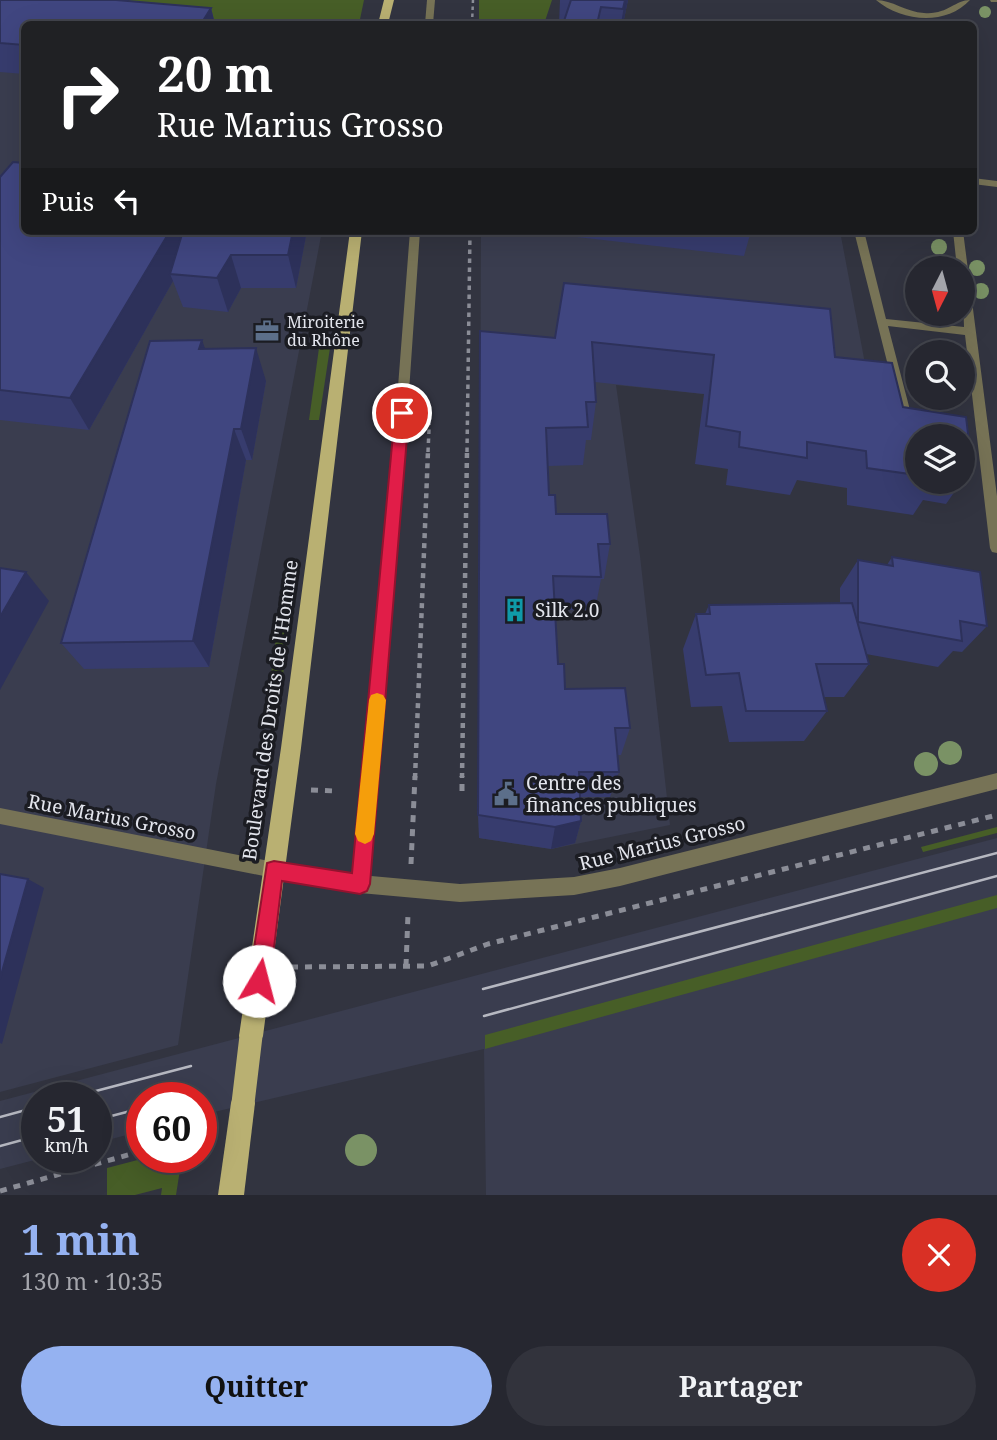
<!DOCTYPE html>
<html lang="fr">
<head>
<meta charset="utf-8">
<style>
  body { margin:0; font-family:"Noto Serif",serif; background:#32333c; color:#f1f3f6; height:100vh; display:flex; flex-direction:column; font-size:26px; white-space:nowrap }
  * { box-sizing:border-box; margin:0 }
  p { font-size:23px; color:#a4a5ab }
  .icon { flex:none; width:38px; height:38px; fill:none; stroke:currentColor; stroke-width:2; stroke-linecap:round; stroke-linejoin:round }
  .map { position:relative; height:1195px; overflow:hidden }
  .side { display:flex; flex-direction:column; background:#262730; flex:1 }
  .side>* { flex:none }
  .guide { position:absolute; left:21px; top:21px; width:956px; height:214px; border-radius:10px; box-shadow:0 7px 28px #0002,0 0 0 2px #42444c; background:#202124; color:#fff; overflow:hidden }
  .needle { width:46px; rotate:186deg }
  .buttons { position:absolute; left:905px; top:256px; display:grid; gap:14px }
  .buttons a { display:grid; place-items:center; width:70px; height:70px; border-radius:50%; background:#262730; box-shadow:0 7px 28px #0002,0 0 0 2px #42444c; font-size:35px }
  .speed { position:absolute; left:21px; top:1082px; display:flex; gap:14px; font-size:35px; font-weight:700; text-align:center }
  .speed>* { display:grid; place-content:center; width:91px; height:91px; border-radius:50%; background:#262730; box-shadow:0 7px 28px #0002,0 0 0 2px #42444c; line-height:1 }
  .speed small { font-size:18px; font-weight:400 }
  .speed .limit { border:10px solid #d22; background:#fff; color:#111 }
  .pin { position:absolute; display:grid; place-items:center; width:60px; height:60px; color:#fff; margin:-30px; border:4px solid #fff; border-radius:50%; box-shadow:0 2px 7px #0007 }
  .me { position:absolute; width:77px; margin:-38px; rotate:8deg; stroke-linejoin:round; filter:drop-shadow(0 0 5px #0008) }
  .turn { display:flex; align-items:center; gap:24px; height:147px; padding:0 21px; font-size:32px }
  .turn .icon { width:91px; height:91px; stroke-width:2.5 }
  .turn b { display:block; font-size:49px; line-height:60px }
  .then { display:flex; align-items:center; height:66px; padding:0 21px; background:#0003; gap:14px; font-size:26px }
  .round { display:grid; place-items:center; flex:none; width:74px; height:74px; border-radius:37px; background:#32333c }
  .headline { display:flex; align-items:center; justify-content:space-between; height:119px; padding:0 21px }
  h1 { font-size:42px; font-weight:700; line-height:52px; color:#95b2f1 }
  .primary-button { display:flex; gap:14px; margin-top:auto; padding:14px 21px }
  .primary-button a { flex:1; height:80px; border-radius:42px; background:#95b2f1; color:#111; font-size:28px; font-weight:700; line-height:80px; text-align:center }
  .primary-button a+a { background:#32333c; color:#f1f3f6 }
  .map>svg:first-child { display:block }
  .built { fill:#3a3d4f }
  .green { fill:#475e27 }
  .lines { fill:none; stroke-linecap:round; stroke-linejoin:round }
  .path-far3 { stroke:#8b8d97; stroke-width:2.5; stroke-dasharray:3.5 3.5; stroke-linecap:butt }
  .path-far2 { stroke:#8b8d97; stroke-width:3.5; stroke-dasharray:4.5 4.5; stroke-linecap:butt }
  .path-far1 { stroke:#8b8d97; stroke-width:4.5; stroke-dasharray:5 5; stroke-linecap:butt }
  .path { stroke:#8b8d97; stroke-width:5; stroke-dasharray:7 7; stroke-linecap:butt }
  .lane { fill:#777356; fill-rule:evenodd }
  .street { fill:#777356; fill-rule:evenodd }
  .primary { fill:#b9b072; fill-rule:evenodd }
  .tram { stroke:#b6b8c1; stroke-width:2.5 }
  .primary-bridge { stroke:#b9b072; stroke-width:23 }
  .tree { fill:#7a9265 }
  .wall { fill:#373c6e }
  .shaded-wall { fill:#2d315a }
  .building { fill:#404680; stroke:#2d315a; stroke-width:2 }
  .route { fill:#e11d48; stroke:#92132f; stroke-width:2 }
  .slow { fill:#f59e0b }
  .labels { text-anchor:middle; dominant-baseline:central; stroke-width:7; stroke-linejoin:round; paint-order:stroke }
  .far-poi-label { font-size:16px; fill:#e3e5ed; stroke:#1b1c22; text-anchor:start }
  .poi-label { font-size:19px; fill:#e3e5ed; stroke:#1b1c22; text-anchor:start }
  .street-label { font-size:19px; fill:#e3e5ed; stroke:#1b1c22 }
</style>
</head>
<body>
<div class="map">
<svg width="997" height="1195" viewBox="0 0 997 1195">
  <rect width="100%" height="100%" fill="#323440"/>
  <g class="built">
    <path d="M0,19l24,5v207h298l-106,553 -38,261 -178,47z"/>
    <path d="M481,231h359l36,191 -57,-16 -203,-21 24,171 30,269 -119,24 -72,-11z"/>
    <path d="M997,838v357h-511l-2,-146 -283,66v-18h-59v34l-46,12v-46h-59v60h9l-46,12v-68z"/>
  </g>
  <g class="green">
    <path d="M14,0h350l-5,24h-286z"/>
    <path d="M479,0h73l-8,24h-65z"/>
    <path d="M319,348h11l-11,72h-10z"/>
    <path d="M294,591l-11,84h-12l11,-83z"/>
    <path d="M997,827v6l-74,19 -2,-5z"/>
    <path d="M997,895v13l-512,141v-14z"/>
    <path d="M149,1157h33l-6,38h-15l1,-7 -27,7h-28v-27z"/>
  </g>
  <g class="lines">
    <path class="path-far3" d="M472,24l1,-24"/>
    <g class="path-far2">
      <path d="M428,452l2,-45"/>
      <path d="M467,452l3,-221"/>
    </g>
    <g class="path-far1">
      <path d="M415,778l13,-327"/>
      <path d="M462,778l5,-327"/>
    </g>
    <g class="path">
      <path d="M311,790l24,1"/>
      <path d="M462,791v-15"/>
      <path d="M411,864l4,-88"/>
      <path d="M406,966l2,-52"/>
      <path d="M291,967l137,-1 60,-22 509,-129"/>
      <path d="M0,1191l142,-40"/>
    </g>
    <g class="lane">
      <path d="M427,0h8l-2,24h-8z"/>
      <path d="M973,178l24,3v6l-24,-3z"/>
      <path d="M410,231h10l-16,234 -35,419 -3,6 -6,3 -6,-3 -3,-6 41,-419z"/>
    </g>
    <g class="street">
      <path d="M876,0c16,0 30,12 48,13 23,2 31,-13 46,-13 -24,26 -68,22 -94,0z"/>
      <path d="M990,0h7v2h-6z"/>
      <path d="M854,231h10l22,88 78,8 -2,-59h-5l-4,-37h10l34,265v57l-5,-1 -2,-4 -25,-213 -77,-9 23,88 -2,3h-8z"/>
      <path d="M997,773v16l-377,97 -46,9 -114,7 -100,-9 -86,-15 -274,-54v-16l274,54 86,13 100,9 114,-7 46,-9z"/>
    </g>
    <g class="primary">
      <path d="M384,0h10l-6,24h-10z"/>
      <path d="M350,231h12l-61,517 -38,288 -4,8 -8,4 -8,-4 -4,-8 42,-288z"/>
      <path d="M243,1091l9,3 3,9 -11,92h-26l13,-92 3,-9z"/>
    </g>
    <g class="tram">
      <path d="M483,989l514,-136"/>
      <path d="M484,1016l513,-140"/>
      <path d="M73,1097l118,-31"/>
      <path d="M181,1097l6,-1"/>
      <path d="M0,1117l37,-10"/>
      <path d="M96,1120l46,-12"/>
      <path d="M0,1146l37,-10"/>
    </g>
    <path class="primary-bridge" d="M243,1103l8,-67"/>
  </g>
  <g class="tree">
    <circle cx="985" cy="12" r="6"/>
    <circle cx="939" cy="247" r="8"/>
    <circle cx="977" cy="268" r="8"/>
    <circle cx="981" cy="291" r="8"/>
    <circle cx="950" cy="753" r="12"/>
    <circle cx="926" cy="764" r="12"/>
    <circle cx="361" cy="1150" r="16"/>
  </g>
  <g class="wall">
    <path d="M0,0l211,8 4,16h-191v50l-24,-2z"/>
    <path d="M560,0h68l-5,24h-64z"/>
    <path d="M0,177l24,54 282,5 -10,52h-55l-13,24 -45,-5 -10,-26 -84,149 -89,-10z"/>
    <path d="M524,231h227l-7,25z"/>
    <path d="M564,283l266,26 5,48 57,6 11,44 63,10 6,50 -10,13v-44h-45v45h45l-16,23 -23,-4 -10,15 -66,-10v-17l-50,-8 -7,15 -64,-10 2,-16 -33,-5 9,-70 -109,-12 1,20 -5,38h-5l-3,25 -35,1 1,29h6l1,19h51l3,30 -6,35h-3l-6,31h-40l3,54h6l1,25 60,-1 5,40 -9,27h-4l2,17 -9,25h-30l1,24 -6,22 -24,6 -72,-11 -1,-23 2,-484 75,7z"/>
    <path d="M205,349l61,32 -14,79h-6l-37,207 -125,2 -23,-26z"/>
    <path d="M892,557l95,69 -25,26 -9,-1 -15,16 -72,-13 3,10 -25,33h-20l3,14 -23,30 -75,1 -7,-36 -31,1 -8,-58 13,-35h9l4,-9 131,-2v-15l18,-28 29,5z"/>
  </g>
  <g class="shaded-wall">
    <path d="M625,0h3l-5,24h-2z"/>
    <path d="M211,8l4,16h-14z"/>
    <path d="M170,231h15l-15,43 3,7 -84,149 -19,-32z"/>
    <path d="M293,231h12l1,5 -10,52 -8,-33z"/>
    <path d="M231,255l10,33 -13,24 -11,-34z"/>
    <path d="M202,340l12,33 -15,-24z"/>
    <path d="M256,348l10,33 -14,79 -11,-31z"/>
    <path d="M234,429l12,31 -37,207 -16,-26z"/>
    <path d="M26,572l23,29 -49,89v-73z"/>
    <path d="M581,821l-6,22 -24,6 4,-22z"/>
    <path d="M28,879l16,9 -42,156 -2,-1v-64z"/>
  </g>
  <g class="building">
    <path d="M0,0h116l95,8 -10,16h-177v21l-24,-2z"/>
    <path d="M571,0h54l-2,9 -22,-2 -4,17h-34z"/>
    <path d="M13,162l11,1v68h146l-100,167 -70,-8v-213z"/>
    <path d="M183,231h110l-5,24h-57l-14,23 -47,-4z"/>
    <path d="M564,283l266,26 5,48 57,6 11,44 63,10 6,50 -10,-1v-30h-45v39l-50,-7 -1,-17 -59,-9v16l-68,-11 1,-15 -34,-6 8,-71 -122,-13 4,60h-10l2,25 -42,1 3,67h6l1,19h51l3,30h-12l3,33 -48,-1 5,88h6l1,25 60,-1 5,40h-15l4,44h-40l2,49 -26,6 -77,-12 2,-484 75,7z"/>
    <path d="M202,340l-3,9 57,-1 -15,81h-7l-41,212 -132,2 89,-302z"/>
    <path d="M892,557l88,15 7,54 -27,-5 2,20 -104,-19v-62l35,6z"/>
    <path d="M0,568l26,4 -26,45z"/>
    <path d="M852,603l17,61h-53l11,47h-81l-7,-38 -33,2 -10,-61h14l-1,-9z"/>
    <path d="M0,874l28,5 -28,100z"/>
  </g>
  <path class="route" d="M402,408l7,5 -39,471 -3,7 -7,3 -78,-13 -12,100 -3,7 -8,3 -7,-3 -3,-7 18,-118 7,-2 78,12 43,-460z"/>
  <path class="slow" d="M377,693l6,2 3,5 -12,134 -3,7 -6,3 -7,-3 -3,-7 14,-134 2,-5z"/>
  <defs>
    <g id="office-bare" transform="scale(1.89)"><path d="M-6-3h4V-5.5h4V-3h4V5H-6ZM-1-4.5V-3h2v-1.5ZM-6 0V1H6V0Z" fill="#5c6f8a" stroke="#1b1c22" stroke-width="2.5" paint-order="stroke"/></g>
    <g id="building-bare" transform="scale(1.89)"><path d="M-4-6H4V6H1V3H-1V6H-4ZM-2.5-4.3h1.7v1.8h-1.7ZM.8-4.3h1.7v1.8H.8ZM-2.5-1h1.7V.8h-1.7ZM.8-1h1.7V.8H.8Z" fill="#0f9aa8" stroke="#1b1c22" stroke-width="2.5" paint-order="stroke"/></g>
    <g id="civic-bare" transform="scale(1.89)"><path d="M-.6-6.5H3V-4.5H.6V-3L4-1V1h2V6H-6V1h2V-1L-.6-3ZM-1.2 2.5V6h2.4V2.5Z" fill="#5c6f8a" stroke="#1b1c22" stroke-width="2.5" paint-order="stroke"/></g>
  </defs>
  <g fill-rule="evenodd">
    <use href="#office-bare" x="267" y="331"/>
    <use href="#building-bare" x="515" y="610"/>
    <use href="#civic-bare" x="506" y="794"/>
  </g>
  <g class="labels">
    <g class="far-poi-label">
      <text x="287" y="322">Miroiterie<tspan x="287" dy="18">du Rhône</tspan></text>
    </g>
    <g class="poi-label">
      <text x="535" y="610">Silk 2.0</text>
      <text x="526" y="783">Centre des<tspan x="526" dy="22">finances publiques</tspan></text>
    </g>
    <g class="street-label">
      <text transform="translate(270 710) rotate(-82)">Boulevard des Droits de l'Homme</text>
      <text transform="translate(112 817) rotate(11)">Rue Marius Grosso</text>
      <text transform="translate(662 843) rotate(-14)">Rue Marius Grosso</text>
    </g>
  </g>
</svg>
<div class="buttons">
<a><svg class="needle" viewBox="-14 -14 28 28"><path d="M0-13l5 13h-10z" fill="#e53935"/><path d="M0 13l5-13h-10z" fill="#a4a5ab"/></svg></a>
<a><svg class="icon" aria-label="search" viewBox="0 0 24 24"><circle cx="10" cy="10" r="6"/><path d="M15 15l6 6"/></svg></a>
<a><svg class="icon" aria-label="layers" viewBox="0 0 24 24"><path d="M12 4l9 5-9 5-9-5zM3 14l9 5 9-5"/></svg></a>
</div>
<div class="speed"><div>51<small>km/h</small></div><div class="limit">60</div></div>
<div class="pin" style="left:402px;top:413px;background:#d93025"><svg class="icon" aria-label="arrive" viewBox="0 0 24 24"><path d="M6 21V4h12l-3 4 3 4H6"/></svg></div>
<svg class="me" style="left:259px;top:981px" viewBox="-20 -20 40 40"><circle r="19" fill="#fff"/><path d="M0-13L10 11 0 6-10 11z" fill="#e11d48"/></svg>
<div class="guide">
<div class="turn"><svg class="icon" aria-label="right" viewBox="0 0 24 24"><path d="M7 20v-9h11M14 6l5 5-5 5"/></svg><div><b>20 m</b>Rue Marius Grosso</div></div>
<div class="then">Puis<svg class="icon" aria-label="left" viewBox="0 0 24 24"><path d="M17 20v-9H6M10 6l-5 5 5 5"/></svg></div>
</div>
</div>
<section class="side">
<div class="headline"><div><h1>1 min</h1><p>130 m · 10:35</p></div><a class="round" style="background:#d93025;color:#fff"><svg class="icon" aria-label="close" viewBox="0 0 24 24"><path d="M6 6l12 12M18 6L6 18"/></svg></a></div>
<div class="primary-button"><a>Quitter</a><a>Partager</a></div>
</section>
</body>
</html>
